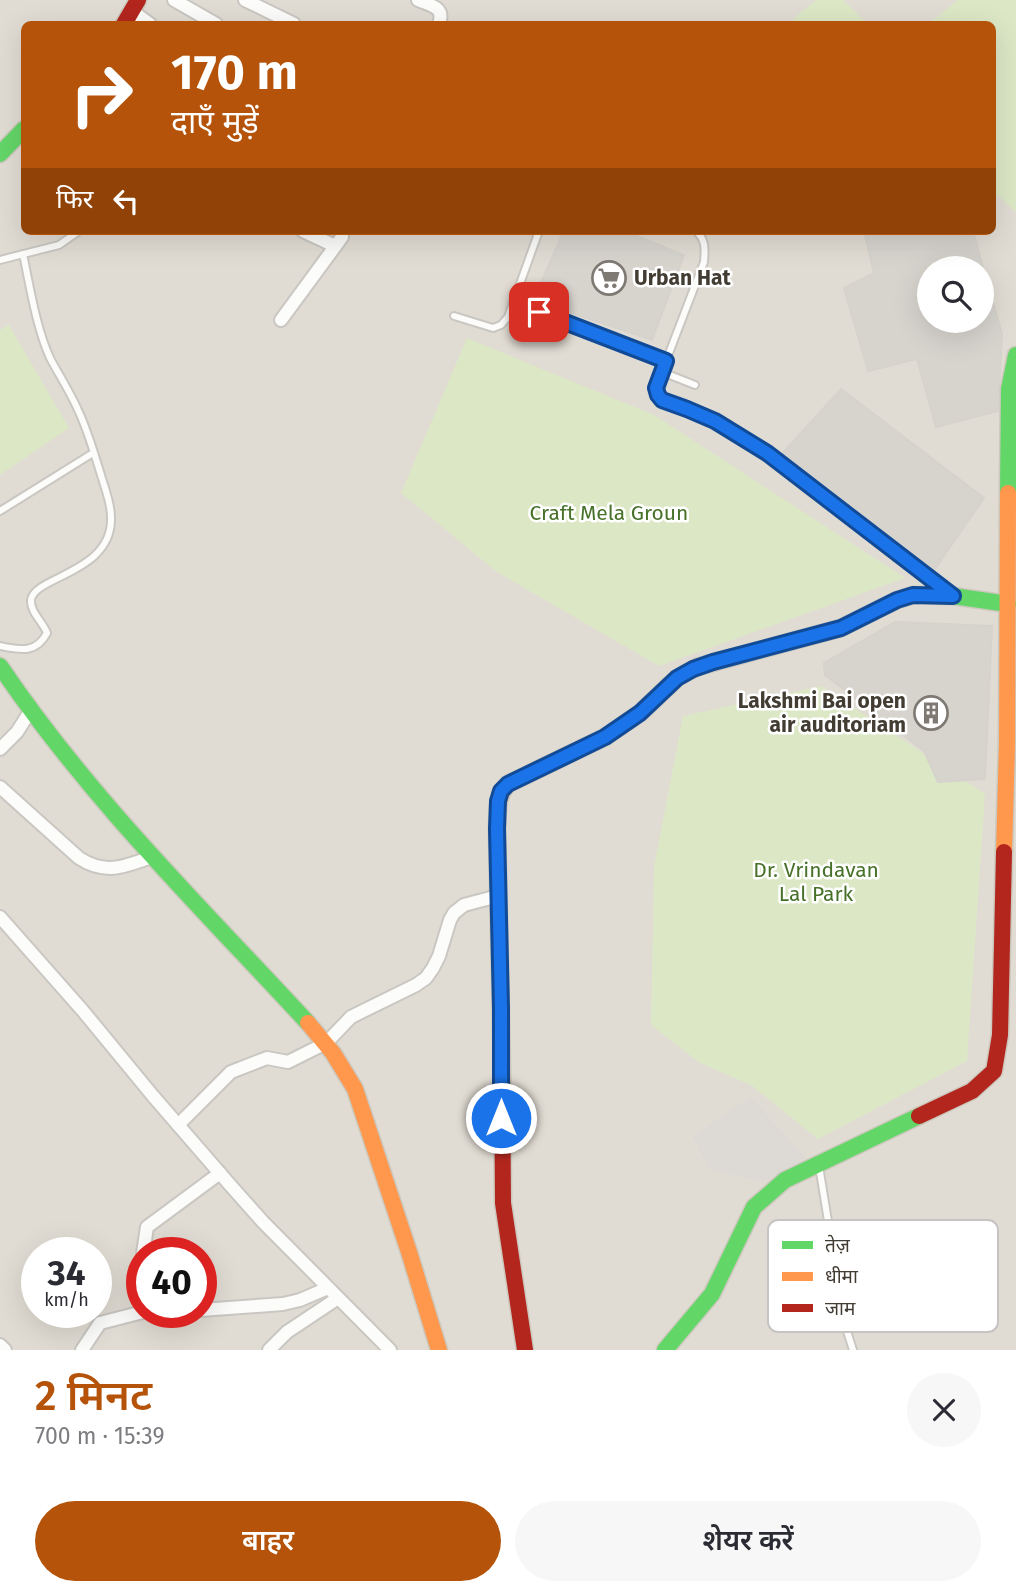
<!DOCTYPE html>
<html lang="hi">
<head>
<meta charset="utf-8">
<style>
  body { margin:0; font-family:"Fira Sans","Noto Sans Devanagari",sans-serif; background:#f7f7f7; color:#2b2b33; height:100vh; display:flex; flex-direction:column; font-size:26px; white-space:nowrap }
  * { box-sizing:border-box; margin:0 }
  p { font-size:23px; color:#7c7c81 }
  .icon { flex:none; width:38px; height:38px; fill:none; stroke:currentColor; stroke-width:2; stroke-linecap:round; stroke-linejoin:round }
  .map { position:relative; height:1350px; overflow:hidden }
  .details { display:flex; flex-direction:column; background:#fff; flex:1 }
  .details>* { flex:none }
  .guide { position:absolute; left:21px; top:21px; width:975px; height:214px; border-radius:10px; box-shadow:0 7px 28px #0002; background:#b45309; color:#fff; overflow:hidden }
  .tools { position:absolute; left:917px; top:256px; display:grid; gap:14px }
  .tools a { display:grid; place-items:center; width:77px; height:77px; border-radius:50%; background:#fff; box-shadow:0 7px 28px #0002; font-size:35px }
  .speed { position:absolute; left:21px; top:1237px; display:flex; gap:14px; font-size:35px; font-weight:700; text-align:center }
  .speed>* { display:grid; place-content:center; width:91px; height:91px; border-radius:50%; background:#fff; box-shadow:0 7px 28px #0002; line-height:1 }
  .speed small { font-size:18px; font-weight:400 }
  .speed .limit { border:10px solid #d22; background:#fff; color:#111 }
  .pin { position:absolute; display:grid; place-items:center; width:60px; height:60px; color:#fff; margin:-30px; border-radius:14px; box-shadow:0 4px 10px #0006 }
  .me { position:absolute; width:77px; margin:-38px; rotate:0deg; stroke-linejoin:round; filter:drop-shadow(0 0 5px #0008) }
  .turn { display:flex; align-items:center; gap:24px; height:147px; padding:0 35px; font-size:32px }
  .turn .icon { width:91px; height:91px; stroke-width:2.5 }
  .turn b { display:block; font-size:49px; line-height:60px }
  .then { display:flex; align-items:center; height:66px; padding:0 35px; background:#0003; gap:14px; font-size:26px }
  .round { display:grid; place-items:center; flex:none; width:74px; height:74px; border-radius:37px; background:#f7f7f7 }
  .head { display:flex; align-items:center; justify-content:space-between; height:119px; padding:0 35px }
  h1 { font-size:42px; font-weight:600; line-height:52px; color:#b45309 }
  .action { display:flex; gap:14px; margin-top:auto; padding:14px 35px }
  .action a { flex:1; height:80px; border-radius:42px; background:#b45309; color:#fff; font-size:28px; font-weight:600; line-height:80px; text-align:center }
  .action a+a { background:#f7f7f7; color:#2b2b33 }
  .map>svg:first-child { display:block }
  .residential { fill:#e1dcd3; fill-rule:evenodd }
  .green { fill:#dce7c6 }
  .parking { fill:#dddad6 }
  .building { fill:#d7d4ce; stroke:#d6d2cc; stroke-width:2 }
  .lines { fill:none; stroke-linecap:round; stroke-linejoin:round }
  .lane-casing { stroke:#cac7c2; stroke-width:10 }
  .street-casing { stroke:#cac7c2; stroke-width:16 }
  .fast-casing { stroke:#ccc8bd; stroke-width:19 }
  .slow-casing { stroke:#ccc8bd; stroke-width:19 }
  .jam-casing { stroke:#ccc8bd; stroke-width:19 }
  .lane { stroke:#fcfcfb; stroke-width:6 }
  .street { stroke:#fcfcfb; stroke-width:12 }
  .fast { stroke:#63d668; stroke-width:16 }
  .slow { stroke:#ff974d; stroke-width:16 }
  .jam { stroke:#b3261e; stroke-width:16 }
  .route-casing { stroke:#114b97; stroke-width:18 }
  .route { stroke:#1a73e8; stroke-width:12 }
  .labels { text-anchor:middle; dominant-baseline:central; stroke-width:5; stroke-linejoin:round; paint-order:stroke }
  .poi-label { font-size:21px; font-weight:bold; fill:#423c33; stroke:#fff; text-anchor:start }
  .park-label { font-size:21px; fill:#477129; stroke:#fff }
  .key { fill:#fff; stroke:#c6c4c2; stroke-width:2 }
  .key-label { font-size:19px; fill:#423c33 }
</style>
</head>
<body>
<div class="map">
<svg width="1016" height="1350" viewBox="0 0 1016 1350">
  <rect width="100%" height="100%" fill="#eeebe6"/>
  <path class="residential" d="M0,0h1016v1350h-1016zM24,24h968v207h-968zM929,268h53v52h-53zM37,1253h59v59h-59zM142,1253h59v59h-59z"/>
  <g class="green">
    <path d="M816,0h27l25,24h-73l-2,-5z"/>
    <path d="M958,0h58v212l-24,-22v-166h-64z"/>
    <path d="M9,325l60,103 -69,47v-145z"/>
    <path d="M467,338l187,77 251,163 -246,88 -162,-94 -96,-79z"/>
    <path d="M821,686l164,108 -18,267 -149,78 -67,-54 -51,-22 -49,-38 3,-158 29,-151z"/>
  </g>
  <path class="parking" d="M751,1097l55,61 -43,24 -53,-12 -18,-34z"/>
  <g class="building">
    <path d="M564,231h60l60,24 -32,85 -119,-40z"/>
    <path d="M864,231h109l10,37h-54v52h53v-45l3,-1 17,60 -4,77 -62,16 -19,-68 -49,12 -24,-83 30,-15z"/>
    <path d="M841,389l143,109 -52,75 -151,-118z"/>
    <path d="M895,622l97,4 -7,153 -47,3 -14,-31 -99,-76 -1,-12z"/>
  </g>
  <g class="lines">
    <g class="lane-casing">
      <g id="lane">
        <path d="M0,260l59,-15 20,-14"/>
        <path d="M513,302l153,59 -10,27 2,7 4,5 25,9 28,12 52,32 179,138"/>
        <path d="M454,316l39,12 8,-3 7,-8 31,-86"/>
        <path d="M666,361l38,-99c1,-13 2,-22 -8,-31"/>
        <path d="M662,372l33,13"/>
        <path d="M0,511l93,-58"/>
        <path d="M0,646c20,4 36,8 47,-13 -4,-11 -17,-21 -16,-33 3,-24 82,-27 80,-83 0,-14 -6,-28 -10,-42 -7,-22 -13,-44 -23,-65 -8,-18 -19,-35 -28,-52 -14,-31 -20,-71 -27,-104"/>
        <path d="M819,1166l26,159 8,25"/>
      </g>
    </g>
    <g class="street-casing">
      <g id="street">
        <path d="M174,0l42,24"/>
        <path d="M245,0l49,24"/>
        <path d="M418,0c14,6 27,7 21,24"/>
        <path d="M132,11l18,13"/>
        <path d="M303,231l32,15"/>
        <path d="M281,320l61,-83v-6"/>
        <path d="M0,749l17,-17 14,-22"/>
        <path d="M0,787l79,71c26,17 45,9 72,-1"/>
        <path d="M0,917l83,94 70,85 78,90 32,36 127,128"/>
        <path d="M178,1125l53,-53 36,-14 21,4 38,-19 25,-26 65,-32 10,-7 7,-10 6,-12 11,-36 4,-7 10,-8 34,-9"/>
        <path d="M143,1253l4,-26 73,-54"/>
        <path d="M201,1310l82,-6 17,-4 28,-12"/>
        <path d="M0,1345l5,5"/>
        <path d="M82,1350l18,-27 43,-11"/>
        <path d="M269,1350l18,-18 51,-34"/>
      </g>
    </g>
    <g class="fast-casing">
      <g id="fast">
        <path d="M0,154l24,-25"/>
        <path d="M1008,493l1,-104 7,-34"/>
        <path d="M0,666c90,133 200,240 308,357"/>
        <path d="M697,667l144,-39 56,-28 16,-5 40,1 55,8"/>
        <path d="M665,1350l47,-56 42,-87 31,-27 134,-64"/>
      </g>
    </g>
    <g class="slow-casing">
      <g id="slow">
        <path d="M1004,852l3,-108 1,-251"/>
        <path d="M308,1023l25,30 22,36 54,163 30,98"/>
        <path d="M502,1069l-5,-240c1,-17 -1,-33 11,-45l97,-47 35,-24 37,-35 20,-11"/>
      </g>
    </g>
    <g class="jam-casing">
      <g id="jam">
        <path d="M124,24l14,-24"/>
        <path d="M502,1069l1,134 22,147"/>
        <path d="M919,1116l53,-25 22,-20 6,-36 4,-183"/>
      </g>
    </g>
    <use href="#lane" class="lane"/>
    <use href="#street" class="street"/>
    <use href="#fast" class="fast"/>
    <use href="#slow" class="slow"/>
    <use href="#jam" class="jam"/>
  </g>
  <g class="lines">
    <g class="route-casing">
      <path id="route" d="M501,1118v-110l-4,-179 1,-28 3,-10 7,-7 97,-47 35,-24 37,-35 16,-9 20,-7 128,-34 56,-28 16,-5 40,1 -186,-143 -52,-32 -28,-12 -25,-9 -4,-5 -2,-7 10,-27 -127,-49"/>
    </g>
    <use href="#route" class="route"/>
  </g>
  <defs>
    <g id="supermarket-ring" transform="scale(1.75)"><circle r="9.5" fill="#fff" stroke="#7e7972" stroke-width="1.5"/><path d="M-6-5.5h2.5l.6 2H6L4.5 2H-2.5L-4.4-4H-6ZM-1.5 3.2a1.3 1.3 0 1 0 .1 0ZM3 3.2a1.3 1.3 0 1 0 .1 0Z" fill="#7e7972"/></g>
    <g id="building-ring" transform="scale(1.75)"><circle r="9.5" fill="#fff" stroke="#7e7972" stroke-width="1.5"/><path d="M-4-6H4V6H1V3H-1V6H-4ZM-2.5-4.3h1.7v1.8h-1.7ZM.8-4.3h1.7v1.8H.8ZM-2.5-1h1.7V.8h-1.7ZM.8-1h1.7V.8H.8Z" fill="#7e7972"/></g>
  </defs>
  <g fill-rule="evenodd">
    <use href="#supermarket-ring" x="609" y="278"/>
    <use href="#building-ring" x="931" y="713"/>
  </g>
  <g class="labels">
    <g class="poi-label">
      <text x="634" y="278">Urban Hat</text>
      <text x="906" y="701" text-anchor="end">Lakshmi Bai open<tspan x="906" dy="24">air auditoriam</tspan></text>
    </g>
    <g class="park-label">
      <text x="609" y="513">Craft Mela Groun</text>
      <text x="816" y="870">Dr. Vrindavan<tspan x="816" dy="24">Lal Park</tspan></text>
    </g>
  </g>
  <rect x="768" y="1220" width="230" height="112" rx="10" class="key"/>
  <rect x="782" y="1241" width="31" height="8" fill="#63d668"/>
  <rect x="782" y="1272" width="31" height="9" fill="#ff974d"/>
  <rect x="782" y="1304" width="31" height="8" fill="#b3261e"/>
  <g class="key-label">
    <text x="825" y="1252">तेज़</text>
    <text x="825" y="1283">धीमा</text>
    <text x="825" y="1315">जाम</text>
  </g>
</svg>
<div class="tools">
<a><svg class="icon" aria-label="search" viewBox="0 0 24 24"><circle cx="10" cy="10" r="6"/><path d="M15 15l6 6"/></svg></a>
</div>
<div class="speed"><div>34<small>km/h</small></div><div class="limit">40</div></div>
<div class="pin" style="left:539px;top:312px;background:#d93025"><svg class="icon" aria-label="arrive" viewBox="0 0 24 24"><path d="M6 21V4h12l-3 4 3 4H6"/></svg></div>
<svg class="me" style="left:501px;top:1118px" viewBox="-20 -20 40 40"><circle r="17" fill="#1a73e8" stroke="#fff" stroke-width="3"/><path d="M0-11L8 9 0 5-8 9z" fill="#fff"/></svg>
<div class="guide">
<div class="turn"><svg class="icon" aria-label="right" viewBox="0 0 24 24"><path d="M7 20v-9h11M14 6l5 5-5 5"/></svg><div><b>170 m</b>दाएँ मुड़ें</div></div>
<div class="then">फिर<svg class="icon" aria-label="left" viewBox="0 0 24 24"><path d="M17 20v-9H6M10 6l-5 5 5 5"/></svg></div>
</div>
</div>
<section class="details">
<div class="head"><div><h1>2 मिनट</h1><p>700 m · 15:39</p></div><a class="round"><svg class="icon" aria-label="close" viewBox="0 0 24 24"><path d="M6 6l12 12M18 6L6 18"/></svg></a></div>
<div class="action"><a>बाहर</a><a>शेयर करें</a></div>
</section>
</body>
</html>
